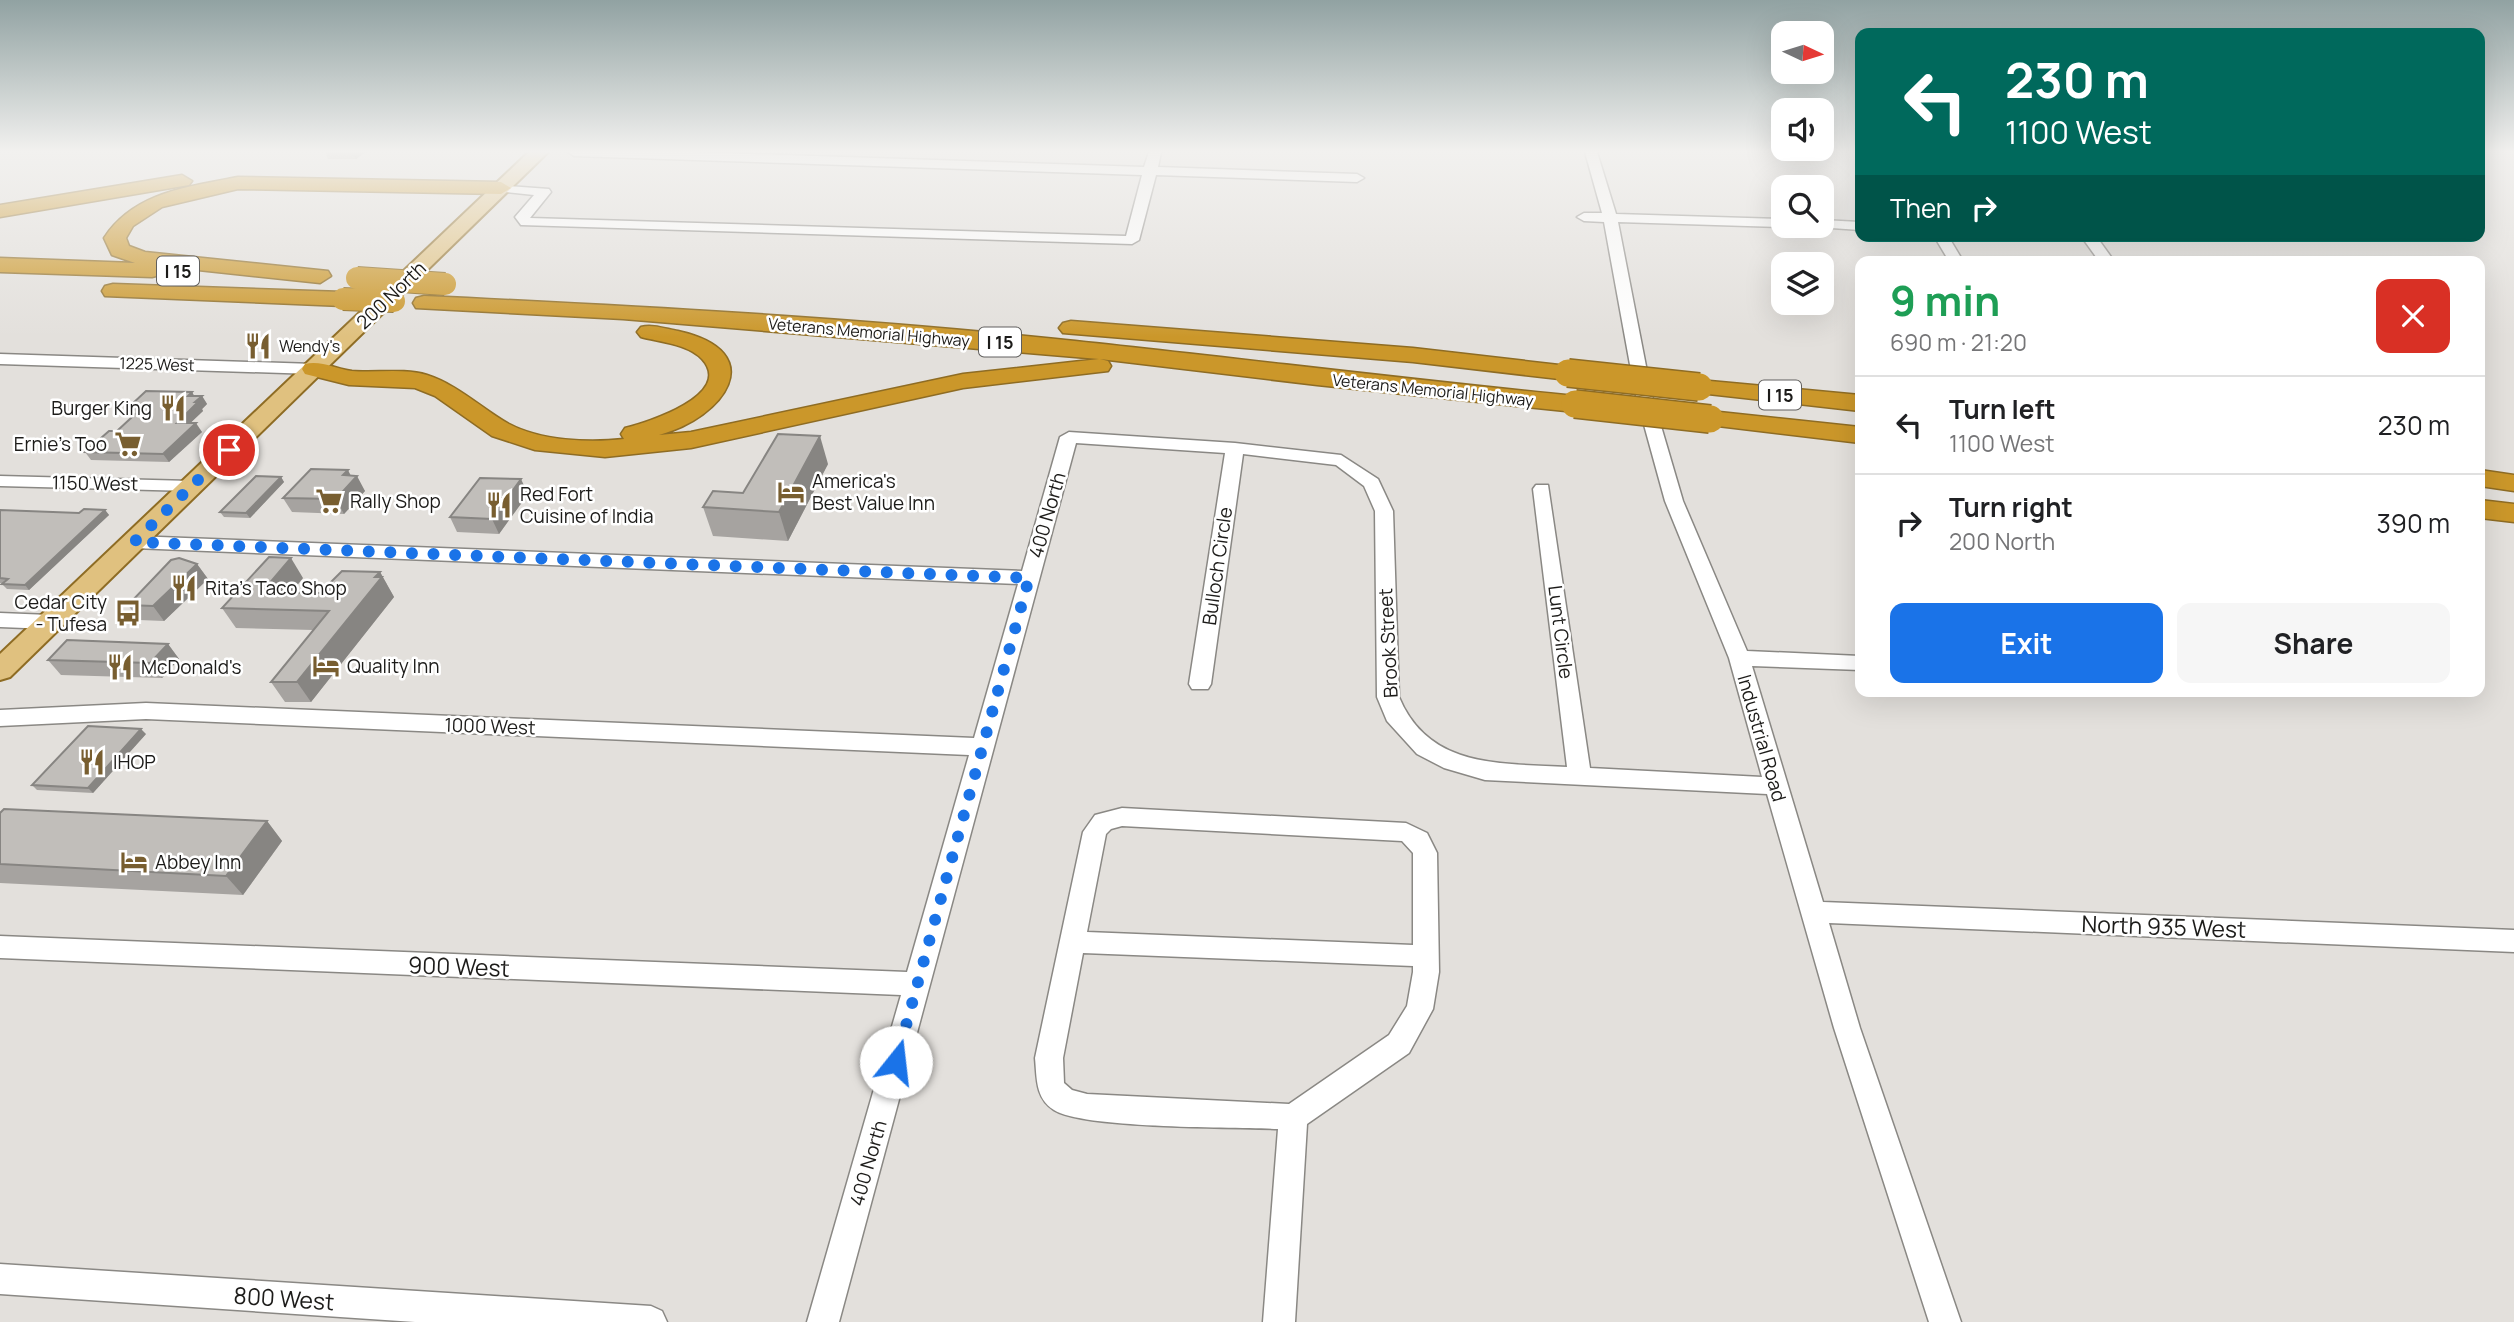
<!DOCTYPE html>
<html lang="en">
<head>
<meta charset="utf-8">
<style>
  body { margin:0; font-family:Manrope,sans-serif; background:#f6f6f6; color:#202124; height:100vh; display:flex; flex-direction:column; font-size:26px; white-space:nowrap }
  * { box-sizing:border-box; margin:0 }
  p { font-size:23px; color:#757577 }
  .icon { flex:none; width:38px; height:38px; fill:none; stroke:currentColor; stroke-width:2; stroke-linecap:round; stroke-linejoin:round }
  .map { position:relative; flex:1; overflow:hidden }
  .panel { position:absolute; left:1855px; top:256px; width:630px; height:441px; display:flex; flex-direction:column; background:#fff; border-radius:14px; box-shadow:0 7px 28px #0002 }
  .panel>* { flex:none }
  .hud { position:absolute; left:1855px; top:28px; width:630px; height:214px; border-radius:14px; box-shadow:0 7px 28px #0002; background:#00695c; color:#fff; overflow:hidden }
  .needle { width:46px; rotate:94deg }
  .fabs { position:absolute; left:1771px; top:21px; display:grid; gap:14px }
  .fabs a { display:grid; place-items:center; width:63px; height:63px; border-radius:14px; background:#fff; box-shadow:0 7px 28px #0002; font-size:35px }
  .pin { position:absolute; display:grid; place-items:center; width:60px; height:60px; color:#fff; margin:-30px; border:4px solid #fff; border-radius:50%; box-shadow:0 2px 7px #0007 }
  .me { position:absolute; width:77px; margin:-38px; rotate:16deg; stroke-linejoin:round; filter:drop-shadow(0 0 5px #0008) }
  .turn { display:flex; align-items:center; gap:24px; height:147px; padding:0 35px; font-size:32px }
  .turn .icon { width:91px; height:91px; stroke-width:2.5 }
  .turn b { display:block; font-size:49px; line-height:60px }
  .then { display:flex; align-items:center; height:66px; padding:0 35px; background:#0003; gap:14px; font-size:26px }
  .round { display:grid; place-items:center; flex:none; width:74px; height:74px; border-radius:14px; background:#f6f6f6 }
  .headline { display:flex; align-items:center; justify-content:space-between; height:119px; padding:0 35px }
  h1 { font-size:42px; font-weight:700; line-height:52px; color:#1e9e55 }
  .cta { display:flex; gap:14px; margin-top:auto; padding:14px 35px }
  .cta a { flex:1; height:80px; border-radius:14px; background:#1a73e8; color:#fff; font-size:28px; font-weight:700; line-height:80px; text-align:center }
  .cta a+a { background:#f6f6f6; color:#202124 }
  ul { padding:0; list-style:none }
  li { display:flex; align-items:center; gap:21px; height:98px; padding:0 35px; border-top:2px solid #e0e0e0 }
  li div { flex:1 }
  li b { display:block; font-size:26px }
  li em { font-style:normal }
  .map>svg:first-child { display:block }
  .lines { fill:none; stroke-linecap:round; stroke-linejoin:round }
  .minor-casing { stroke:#8a8884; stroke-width:3 }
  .major-casing { stroke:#8e6c24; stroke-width:4 }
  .highway-casing { stroke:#8e6c24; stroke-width:3 }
  .minor { fill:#fff; fill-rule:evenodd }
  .major { fill:#e0c17f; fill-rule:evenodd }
  .highway { fill:#cb972a; fill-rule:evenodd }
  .highway-bridge-far1-casing { stroke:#8e6c24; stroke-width:24; stroke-linecap:butt }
  .highway-bridge-casing { stroke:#8e6c24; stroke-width:30; stroke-linecap:butt }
  .highway-bridge-far1 { stroke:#cb972a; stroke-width:22 }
  .highway-bridge { stroke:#cb972a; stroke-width:27 }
  .wall { fill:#a6a3a0 }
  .shaded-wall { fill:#878582 }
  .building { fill:#c1beba; stroke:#878582; stroke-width:2 }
  .route { stroke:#1a73e8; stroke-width:12; stroke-dasharray:0 21.6 }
  .labels { text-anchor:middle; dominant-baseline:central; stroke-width:5; stroke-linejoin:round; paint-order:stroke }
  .far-street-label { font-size:16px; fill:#1c1b19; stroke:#fff }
  .far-poi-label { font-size:16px; fill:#1c1b19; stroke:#fff; text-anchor:start }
  .shield { fill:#fff; stroke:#605f5e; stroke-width:2 }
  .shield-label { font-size:18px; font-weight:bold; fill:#1c1b19 }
  .street-label { font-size:19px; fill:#1c1b19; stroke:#fff }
  .poi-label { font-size:19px; fill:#1c1b19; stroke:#fff; text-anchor:start }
  .near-street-label { font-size:23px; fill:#1c1b19; stroke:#fff }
</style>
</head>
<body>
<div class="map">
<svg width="2514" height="1322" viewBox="0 0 2514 1322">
  <rect width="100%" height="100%" fill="#e3e0dc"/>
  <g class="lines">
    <g class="minor-casing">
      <g id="minor">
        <path d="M568,152h124l452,15 5,-15h12l-3,15 199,7 7,4 -7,4 -201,-7 -17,65 -7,4 -611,-19 -6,-8 19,-22 -38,-4v-6l53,4 2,3 -21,26 596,18 16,-61 -568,-19z"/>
        <path d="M1585,152h12l19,62 167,5v7h5l-5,1 -165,-5 33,170 32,109 64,150 113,5v14l-108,-4 71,236 691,28v22l-685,-29 31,105 101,294h-32l-95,-294 -67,-234 -282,-14 -41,-12 -27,-14 -30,-33 -10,-24 -2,-186 -11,-25 -28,-21 -93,-11 -32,230 -3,5h-16l-3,-5 36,-231 -149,-10 -237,879h-32l94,-327 -901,-37v-22l907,36 62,-217 -823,-36 -146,7v-16l146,-7 828,35 44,-154 -884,-36 -10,-6 10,-6 888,35 38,-134 9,-5 166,11 106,12 37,24 15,32 6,186c30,72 102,66 168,70l-34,-278 3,-4h12l42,283 172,9 -33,-119 -64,-157 -30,-109 -31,-170 -20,-1 -7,-4 7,-4h18z"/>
        <path d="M1822,220l38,2v8l-43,-3 5,-1z"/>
        <path d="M1934,236h14l15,25h-14z"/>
        <path d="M2081,236h15l18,25h-15z"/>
        <path d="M0,354l314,10 8,5 -8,5 -314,-10z"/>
        <path d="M0,476l191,5 9,5 -9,5 -191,-5z"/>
        <path d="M0,613l50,2 10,7 -10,7 -50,-2z"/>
        <path d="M1122,808l284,15 21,10 10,20 2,119 -6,37 -24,44 -102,71 -12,198h-32l15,-193c-43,-2 -194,0 -224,-19 -19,-12 -17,-32 -19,-52l48,-226 12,-17zM1122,826l280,15 11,12v92l-326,-13 19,-98 5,-5zM1083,953l330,13v6l-6,34 -18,29 -100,69 -202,-10 -15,-4 -8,-7 -1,-25z"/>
        <path d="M0,1264l651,42 11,5 5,11h-252l-415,-28z"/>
      </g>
    </g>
    <g class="major-casing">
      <path id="major" d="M529,152h19l-538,525 -10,3v-26z"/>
    </g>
    <g class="highway-casing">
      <g id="highway">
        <path d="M182,175l10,6 -3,4 -189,32v-12z"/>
        <path d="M238,177l263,5 10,6 -10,6 -263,-5 -76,18 -29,19 -7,12 3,8 16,6 183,19 3,5 -11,7 -159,-17 2,4 -3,5 -8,2 -152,-5v-14l135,5 -23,-8 -8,-17c30,-46 84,-51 134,-61z"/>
        <path d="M113,284l230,8 11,7 -11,7 -238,-10 -3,-5 3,-5z"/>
        <path d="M424,296c210,10 422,21 632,43 173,18 346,40 519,57l9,3 4,5 -4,5 -9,3 -258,-27 -217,-26 8,2 3,5 -3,5 -145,17 -272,60 -86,9 -70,-7 -43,-14 -57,-40 -20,-8 -66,-3 -44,-11 -3,-5 3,-5c16,-4 31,5 47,7 24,2 52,-3 75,4 31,10 54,33 82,49 32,17 80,19 115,15l-3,-5 4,-6c21,-5 110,-33 77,-69 -14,-15 -42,-17 -61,-22l-4,-5 4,-5c12,-3 25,2 37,4 94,21 46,87 -19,104l32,-3 272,-58 136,-15 -476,-40 -207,-11 -3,-5 3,-5z"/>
        <path d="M1071,321l342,27 155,18 9,2 3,5 -3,5 -9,2 -155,-18 -350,-29 -4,-5 4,-5z"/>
        <path d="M1699,380l161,15v16l-170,-19 -3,-5 3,-5z"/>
        <path d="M1710,411l150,16v16l-159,-19 -4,-5 4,-5z"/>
        <path d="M2480,470l34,5v16l-34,-5z"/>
        <path d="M2480,500l34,4v18l-34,-4z"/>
      </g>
    </g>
    <use href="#minor" class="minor"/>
    <use href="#major" class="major"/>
    <use href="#highway" class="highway"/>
    <g class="highway-bridge-far1-casing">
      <g id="highway-bridge-far1">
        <path d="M357,278l88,6"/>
        <path d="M343,299l51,2"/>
      </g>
    </g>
    <g class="highway-bridge-casing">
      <g id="highway-bridge">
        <path d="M1568,373l131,14"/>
        <path d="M1575,404l135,15"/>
      </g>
    </g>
    <use href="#highway-bridge-far1" class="highway-bridge-far1"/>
    <use href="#highway-bridge" class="highway-bridge"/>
  </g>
  <g class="wall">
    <path d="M325,152h40l-9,7h-28z"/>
    <path d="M192,392l2,4h8l5,8 -5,5 1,2 -13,12 12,9 -33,30 -78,-2 -6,-8 32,-21 19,-18 -5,-8z"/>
    <path d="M828,464l-40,77 -75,-5 -10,-29z"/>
    <path d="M351,476l14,15 -21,23 -52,-2 -9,-14z"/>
    <path d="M281,477l3,5 -34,36 -26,-1 -4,-5z"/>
    <path d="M528,494l-29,40 -42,-2 -7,-15z"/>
    <path d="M0,510l79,3 26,-3 4,5 -80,75 -22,-1 -5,-5 1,-1h-3z"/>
    <path d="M197,564l11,15 -44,42 -25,-1 -11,-15z"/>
    <path d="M380,572l14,25 -83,105h-26l-14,-20 42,-52 -77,-2 -14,-20 81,-30 -12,15h29z"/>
    <path d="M168,644l11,15 -17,19 -101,-3 -13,-15z"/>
    <path d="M146,734l-53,59 -56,-3 -5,-5z"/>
    <path d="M0,813l267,8 15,20 -39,54 -243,-12z"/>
  </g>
  <g class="shaded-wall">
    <path d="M352,152h13l-9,7z"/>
    <path d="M192,392l5,9 5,-5 5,8 -5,5 1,2 -21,20 -5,-8 11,-27z"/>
    <path d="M196,423l6,9 -33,30 -6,-8z"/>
    <path d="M820,436l8,28 -40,77 -9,-29z"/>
    <path d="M348,470l5,10 4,-4 8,15 -21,23 -8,-15 7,-24z"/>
    <path d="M281,477l3,5 -34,36 -4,-5z"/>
    <path d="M521,479l7,15 -29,40 -7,-15z"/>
    <path d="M105,510l4,5 -80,75 -4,-5z"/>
    <path d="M291,558l12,20 -26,31 -15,-17z"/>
    <path d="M197,564l11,15 -44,42 -11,-15z"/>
    <path d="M380,572l14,25 -83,105 -14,-20z"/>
    <path d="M168,644l11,15 -17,19 -12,-15z"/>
    <path d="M141,729l5,5 -53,59 -5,-5z"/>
    <path d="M267,821l15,20 -39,54 -17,-19z"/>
  </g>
  <g class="building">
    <path d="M146,391l46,1 -4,4h14l-7,6h3l-21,21h19l-33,31 -78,-2 24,-21h8l28,-26h-14z"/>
    <path d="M778,434l42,2 -41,76 -76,-5 10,-16 30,2z"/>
    <path d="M311,469l37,1 -5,5 14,1 -21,23 -53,-1z"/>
    <path d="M256,476l25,1 -35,36 -26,-1z"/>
    <path d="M480,478l41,1 -29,40 -42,-2z"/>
    <path d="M84,509l21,1 -80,75 -23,-1 6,-5 -8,-1v-68l79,3z"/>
    <path d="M269,557l22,1 -29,34 58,1 22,-22 38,1 -5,5h7l-85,105h-26l58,-71 -107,-3z"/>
    <path d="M179,558l18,6 -44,42 -25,-1 43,-45z"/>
    <path d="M67,640l101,4 -18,19 -102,-3z"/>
    <path d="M88,726l53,3 -53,59 -56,-3z"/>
    <path d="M4,809l263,12 -41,55 -226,-12v-51z"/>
  </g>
  <linearGradient id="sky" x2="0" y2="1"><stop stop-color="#91a2a2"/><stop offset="0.45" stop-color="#f2f1ef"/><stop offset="1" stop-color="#f2f1ef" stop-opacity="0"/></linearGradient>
  <rect width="2514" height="337" fill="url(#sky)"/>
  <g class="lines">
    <path class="route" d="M229,450l-95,92 895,36 -133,484"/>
  </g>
  <defs>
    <g id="restaurant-bare" transform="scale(2.1)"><path d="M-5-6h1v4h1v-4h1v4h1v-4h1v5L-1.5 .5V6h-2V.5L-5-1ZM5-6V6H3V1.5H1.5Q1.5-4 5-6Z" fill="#785e30" stroke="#fff" stroke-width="2.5" paint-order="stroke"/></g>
    <g id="supermarket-bare" transform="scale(2.1)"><path d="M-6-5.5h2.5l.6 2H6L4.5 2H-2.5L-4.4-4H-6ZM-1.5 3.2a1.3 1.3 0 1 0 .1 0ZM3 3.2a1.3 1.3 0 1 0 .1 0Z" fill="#785e30" stroke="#fff" stroke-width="2.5" paint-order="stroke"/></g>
    <g id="hotel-bare" transform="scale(2.1)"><path d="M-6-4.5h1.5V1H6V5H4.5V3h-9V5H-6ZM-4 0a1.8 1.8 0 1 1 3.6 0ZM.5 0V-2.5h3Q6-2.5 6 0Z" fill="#785e30" stroke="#fff" stroke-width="2.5" paint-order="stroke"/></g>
    <g id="bus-bare" transform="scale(2.1)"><path d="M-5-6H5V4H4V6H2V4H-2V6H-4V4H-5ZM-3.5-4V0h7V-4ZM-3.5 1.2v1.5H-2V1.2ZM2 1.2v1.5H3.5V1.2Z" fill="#785e30" stroke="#fff" stroke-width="2.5" paint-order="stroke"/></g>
  </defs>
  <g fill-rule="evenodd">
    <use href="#restaurant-bare" x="258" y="346"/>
    <use href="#restaurant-bare" x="173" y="408"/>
    <use href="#supermarket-bare" x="128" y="444"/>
    <use href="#hotel-bare" x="791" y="492"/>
    <use href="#supermarket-bare" x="329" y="501"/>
    <use href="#restaurant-bare" x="499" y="505"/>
    <use href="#restaurant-bare" x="184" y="588"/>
    <use href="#bus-bare" x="128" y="613"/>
    <use href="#hotel-bare" x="326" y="666"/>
    <use href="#restaurant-bare" x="120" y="667"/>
    <use href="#restaurant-bare" x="92" y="762"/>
    <use href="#hotel-bare" x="134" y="862"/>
  </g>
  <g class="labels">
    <g class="far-street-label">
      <text transform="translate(869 332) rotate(5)">Veterans Memorial Highway</text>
      <text transform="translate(157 364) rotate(2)">1225 West</text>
      <text transform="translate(1433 390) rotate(6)">Veterans Memorial Highway</text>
    </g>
    <g class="far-poi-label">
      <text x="279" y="346">Wendy's</text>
    </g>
    <g class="shield">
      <rect x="157" y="256.5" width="42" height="29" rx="5"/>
      <rect x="979" y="327.5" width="42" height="29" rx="5"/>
      <rect x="1759" y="380.5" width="42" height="29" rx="5"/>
    </g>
    <g class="shield-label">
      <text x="178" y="271">I 15</text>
      <text x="1000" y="342">I 15</text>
      <text x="1780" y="395">I 15</text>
    </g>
    <g class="street-label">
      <text transform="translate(391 295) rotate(-44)">200 North</text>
      <text transform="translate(95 483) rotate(1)">1150 West</text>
      <text transform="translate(1047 515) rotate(-74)">400 North</text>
      <text transform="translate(1217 566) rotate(-82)">Bulloch Circle</text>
      <text transform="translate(1561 632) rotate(83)">Lunt Circle</text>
      <text transform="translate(1388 643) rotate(-93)">Brook Street</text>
      <text transform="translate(490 726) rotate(2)">1000 West</text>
      <text transform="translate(1762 738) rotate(74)">Industrial Road</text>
      <text transform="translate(868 1163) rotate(-74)">400 North</text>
    </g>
    <g class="poi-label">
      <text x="152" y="408" text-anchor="end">Burger King</text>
      <text x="107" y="444" text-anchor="end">Ernie's Too</text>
      <text x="812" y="481">America's<tspan x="812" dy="22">Best Value Inn</tspan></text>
      <text x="520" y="494">Red Fort<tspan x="520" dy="22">Cuisine of India</tspan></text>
      <text x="350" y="501">Rally Shop</text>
      <text x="205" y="588">Rita's Taco Shop</text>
      <text x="107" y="602" text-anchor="end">Cedar City<tspan x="107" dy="22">- Tufesa</tspan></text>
      <text x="347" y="666">Quality Inn</text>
      <text x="141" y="667">McDonald's</text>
      <text x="113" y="762">IHOP</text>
      <text x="155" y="862">Abbey Inn</text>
    </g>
    <g class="near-street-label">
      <text transform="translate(2164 926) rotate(2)">North 935 West</text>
      <text transform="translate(459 966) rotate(2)">900 West</text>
      <text transform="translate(284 1298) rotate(4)">800 West</text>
    </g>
  </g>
</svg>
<div class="fabs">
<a><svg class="needle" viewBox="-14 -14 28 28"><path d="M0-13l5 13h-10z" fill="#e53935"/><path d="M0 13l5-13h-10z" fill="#757577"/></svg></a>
<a><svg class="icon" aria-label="sound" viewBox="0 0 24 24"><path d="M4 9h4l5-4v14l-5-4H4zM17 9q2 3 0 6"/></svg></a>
<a><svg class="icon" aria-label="search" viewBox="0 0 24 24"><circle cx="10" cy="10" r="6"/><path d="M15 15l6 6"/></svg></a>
<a><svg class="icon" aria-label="layers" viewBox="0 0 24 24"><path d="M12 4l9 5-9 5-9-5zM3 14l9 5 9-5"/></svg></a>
</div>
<div class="pin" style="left:229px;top:450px;background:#d93025"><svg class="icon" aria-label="arrive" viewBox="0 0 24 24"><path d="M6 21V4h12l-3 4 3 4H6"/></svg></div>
<svg class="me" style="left:896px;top:1062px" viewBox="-20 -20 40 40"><circle r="19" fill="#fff"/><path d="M0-13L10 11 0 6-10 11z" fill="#1a73e8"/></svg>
<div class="hud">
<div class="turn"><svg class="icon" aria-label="left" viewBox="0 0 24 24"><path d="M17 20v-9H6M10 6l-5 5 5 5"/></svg><div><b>230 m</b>1100 West</div></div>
<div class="then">Then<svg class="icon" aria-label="right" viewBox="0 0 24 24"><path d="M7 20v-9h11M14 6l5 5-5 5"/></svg></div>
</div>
<section class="panel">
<div class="headline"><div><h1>9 min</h1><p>690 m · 21:20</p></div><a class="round" style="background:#d93025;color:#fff"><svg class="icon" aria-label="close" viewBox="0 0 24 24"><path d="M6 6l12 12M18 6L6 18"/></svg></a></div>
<ul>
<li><svg class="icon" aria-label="left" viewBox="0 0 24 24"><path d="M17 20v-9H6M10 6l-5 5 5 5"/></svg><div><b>Turn left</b><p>1100 West</p></div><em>230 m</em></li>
<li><svg class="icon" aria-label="right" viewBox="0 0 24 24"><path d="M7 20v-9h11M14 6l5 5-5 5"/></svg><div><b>Turn right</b><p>200 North</p></div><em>390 m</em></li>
</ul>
<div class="cta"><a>Exit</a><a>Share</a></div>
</section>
</div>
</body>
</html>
